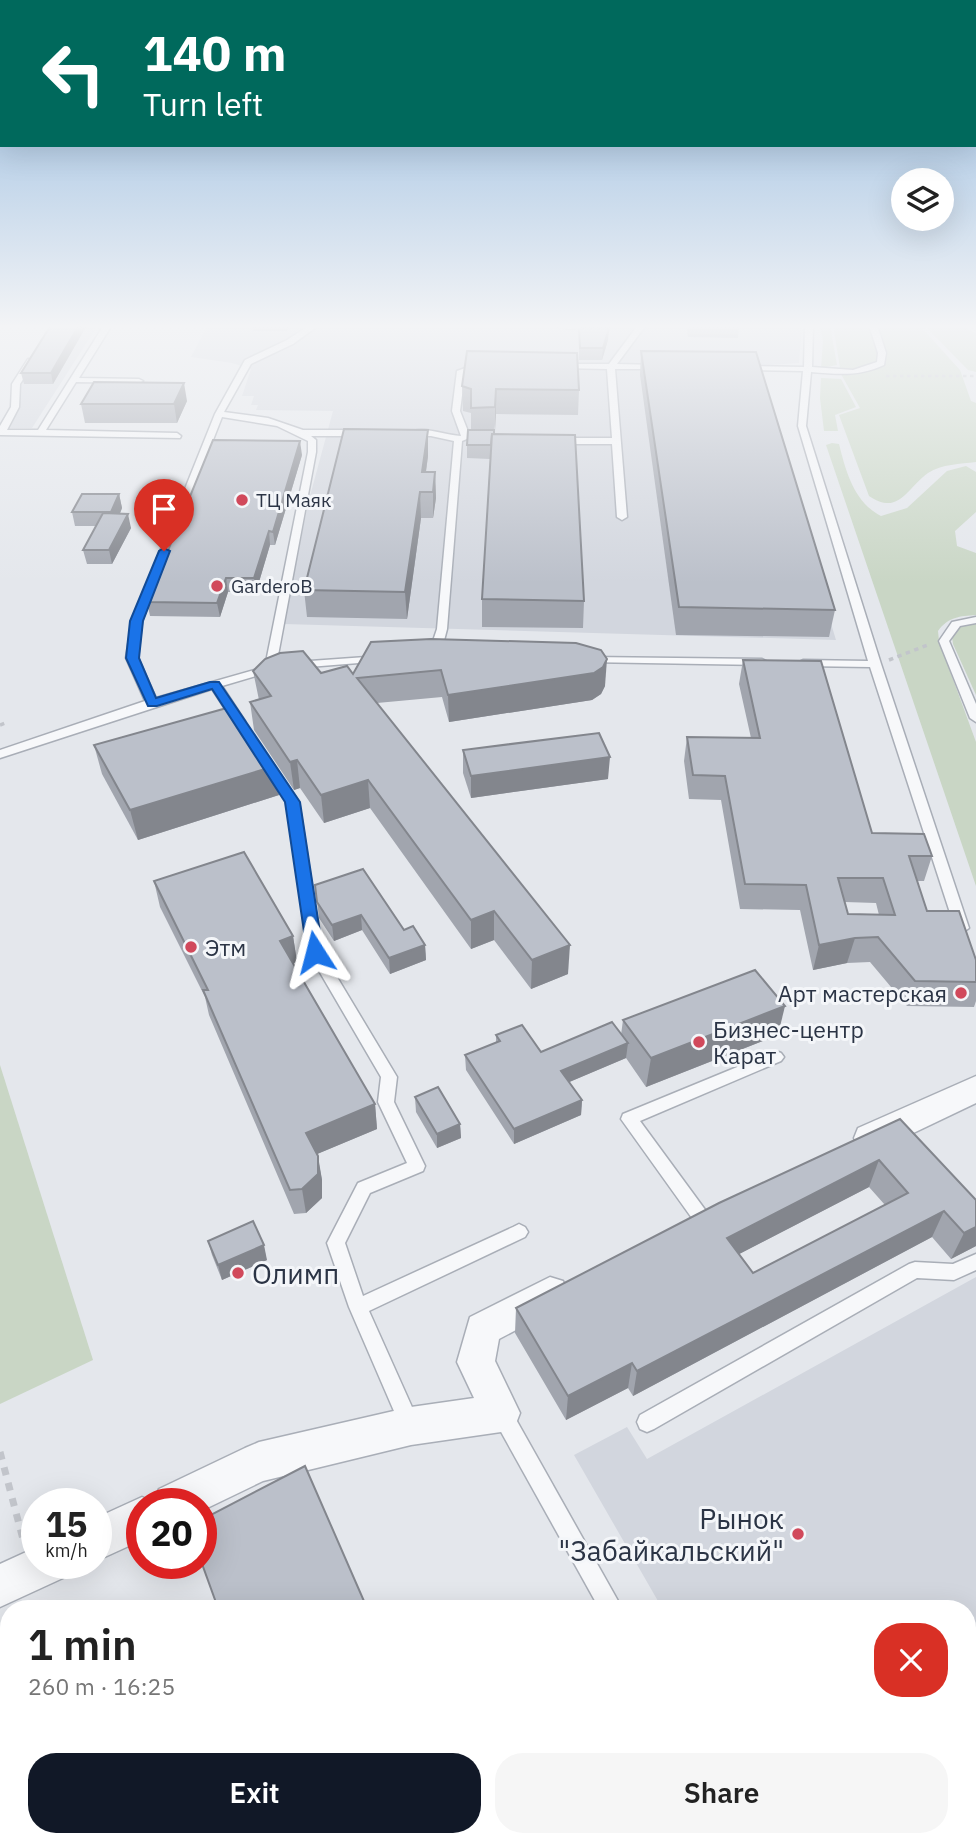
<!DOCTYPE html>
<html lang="en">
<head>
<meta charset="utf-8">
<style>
  body { margin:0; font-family:"IBM Plex Sans",sans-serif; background:#f6f6f6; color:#222; height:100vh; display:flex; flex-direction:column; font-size:26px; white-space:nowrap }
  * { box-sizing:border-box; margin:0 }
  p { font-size:23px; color:#767676 }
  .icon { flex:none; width:38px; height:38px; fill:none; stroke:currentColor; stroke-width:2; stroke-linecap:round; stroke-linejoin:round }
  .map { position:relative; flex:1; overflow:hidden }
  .panel { position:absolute; left:0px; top:1600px; width:976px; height:247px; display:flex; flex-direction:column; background:#fff; border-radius:28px 28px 0 0; box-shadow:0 7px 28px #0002 }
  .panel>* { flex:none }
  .banner { position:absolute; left:0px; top:0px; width:976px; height:147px; box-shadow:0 7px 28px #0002; background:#00695c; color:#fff; overflow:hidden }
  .buttons { position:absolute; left:891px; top:168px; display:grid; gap:14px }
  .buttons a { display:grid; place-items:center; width:63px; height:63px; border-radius:50%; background:#fff; box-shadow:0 7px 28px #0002; font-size:35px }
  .speed { position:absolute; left:21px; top:1488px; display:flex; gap:14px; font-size:35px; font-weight:700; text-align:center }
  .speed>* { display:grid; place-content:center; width:91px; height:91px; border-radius:50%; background:#fff; box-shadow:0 7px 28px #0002; line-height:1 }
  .speed small { font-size:18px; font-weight:400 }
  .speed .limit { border:10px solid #d22; background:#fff; color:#111 }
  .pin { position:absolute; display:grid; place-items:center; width:60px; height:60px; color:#fff; margin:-72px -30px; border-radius:50% 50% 50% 0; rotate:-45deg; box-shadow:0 0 7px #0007 }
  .pin .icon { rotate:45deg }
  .me { position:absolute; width:77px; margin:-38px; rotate:351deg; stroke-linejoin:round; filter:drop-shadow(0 0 5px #0008) }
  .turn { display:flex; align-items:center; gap:24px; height:147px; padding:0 28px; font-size:32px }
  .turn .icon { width:91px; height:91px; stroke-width:2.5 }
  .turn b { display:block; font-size:49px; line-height:60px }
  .round { display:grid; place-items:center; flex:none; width:74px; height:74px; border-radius:28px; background:#f6f6f6 }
  .overview { display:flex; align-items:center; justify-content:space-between; height:119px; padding:0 28px }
  h1 { font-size:42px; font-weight:600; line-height:52px }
  .primary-button { display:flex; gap:14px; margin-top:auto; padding:14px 28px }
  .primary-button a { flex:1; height:80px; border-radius:28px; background:#111827; color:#fff; font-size:28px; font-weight:600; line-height:80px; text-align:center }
  .primary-button a+a { background:#f6f6f6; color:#222 }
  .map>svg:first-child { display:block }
  .built { fill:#d2d6de }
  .green { fill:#c9d6c5 }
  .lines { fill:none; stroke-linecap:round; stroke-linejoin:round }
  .service-casing { stroke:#a9aeb7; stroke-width:3 }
  .minor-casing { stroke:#a9aeb7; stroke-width:3 }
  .secondary-casing { stroke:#a9aeb7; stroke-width:3 }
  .path-far2 { stroke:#c2c5cb; stroke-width:2.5; stroke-dasharray:3.5 3.5; stroke-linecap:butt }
  .path-far1 { stroke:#c2c5cb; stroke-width:3.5; stroke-dasharray:4.5 4.5; stroke-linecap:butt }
  .path { stroke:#c2c5cb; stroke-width:7; stroke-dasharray:8 8; stroke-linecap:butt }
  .service { fill:#f7f8fa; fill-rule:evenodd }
  .minor { fill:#f7f8fa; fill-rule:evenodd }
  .secondary { fill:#fff; fill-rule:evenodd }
  .wall { fill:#a1a5ae; fill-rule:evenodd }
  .shaded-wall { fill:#83868d }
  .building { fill:#bbc0ca; stroke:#83868d; stroke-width:2; fill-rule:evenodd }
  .route { fill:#1a73e8; stroke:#114b97; stroke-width:2 }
  .poi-dot { fill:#d1495b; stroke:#f4f6f9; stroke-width:2.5 }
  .labels { text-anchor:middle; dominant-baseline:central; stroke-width:6; stroke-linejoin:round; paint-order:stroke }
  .far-poi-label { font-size:19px; fill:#2b3445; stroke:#f4f6f9; text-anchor:start }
  .poi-label { font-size:23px; fill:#2b3445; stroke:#f4f6f9; text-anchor:start }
  .near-poi-label { font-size:28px; fill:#2b3445; stroke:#f4f6f9; text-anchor:start }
</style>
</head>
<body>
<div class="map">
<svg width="976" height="1846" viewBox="0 0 976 1846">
  <rect width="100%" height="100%" fill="#e4e7ec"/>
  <g class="built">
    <path d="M57,325h41l-66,103h-22l10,-23v-20z"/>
    <path d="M208,325h594l-3,38 -46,3 83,274 -552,-16 23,-115 12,-10 -9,-3 23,-85 -77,-1 2,-5h-7l3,-9h-12l9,-27 -19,-6 -41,-6z"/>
    <path d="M976,1277v569h-178l-5,-8h175v-230h-306l-88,-153 53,-28 20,32z"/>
  </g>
  <g class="green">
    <path d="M820,325h10l7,40 -16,3 2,-27z"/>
    <path d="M833,325h86l41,45 11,31 5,2v59c-16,2 -34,2 -48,11 -22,16 -29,43 -59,23l-30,-81 21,-7 -19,-34z"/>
    <path d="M924,325h36l16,8v39l-8,-2z"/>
    <path d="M821,378l20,1 15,28 -21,8 3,16h-14l-4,-33z"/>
    <path d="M832,443l7,1c7,28 15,58 42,72l26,-8 40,-37 19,-5 10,6v40l-21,19 2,15 19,7v62c-16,1 -28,2 -38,16l1,10 37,101v144l-150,-441z"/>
    <path d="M976,621v74l-23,-51 -1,-8 10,-12z"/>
    <path d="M0,1065l93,295 -93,44z"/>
  </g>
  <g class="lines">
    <g class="service-casing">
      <g id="service">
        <path d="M104,325h8l-33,53 60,1 4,2 -4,2 -63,-1 -30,48 131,3 4,3 -1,2 -180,-3v-9l11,-19 1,-23 16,-25 7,2 -15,23 -1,23 -12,23h31z"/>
        <path d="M310,325h9l-26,19 -42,20 -27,48 44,6 35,12h56l4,3 -4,3h-48l5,4v12l-40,214 2,2 -2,2 -54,16 23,35 -2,3h-8l-23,-35 -212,69v-8l145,-49 -19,-43 6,-37 83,-207 30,-54 42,-20zM222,417l55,9 31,15v11l-43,215 -109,31 -18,-40 4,-37z"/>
        <path d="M550,325h42l-22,4z"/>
        <path d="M638,325h8l-29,39 40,1 4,2 -4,2h-42l12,148 -5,3 -5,-3 -5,-73h-56l-4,-3 4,-3h56l-5,-69 -45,-1 -4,-2 4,-2h47z"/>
        <path d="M805,325h8l-1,42 41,3 24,-8 1,-9 -9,-28h8l9,28 -2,12c-25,12 -47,9 -73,7l-5,54 75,238 88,264 -7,5 -7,-5 -85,-261 -67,-1 -6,-3 6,-3 65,1 -70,-235 5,-55 -59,-1 -4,-2 4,-2 60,1z"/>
        <path d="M482,362h3v4l-20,6 -5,39 9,23 5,2 -12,5 -15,188 -7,27 -6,3 -6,-3 9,-27 17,-188 -23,-5h-20l-4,-3c16,-8 36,2 54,3l-9,-25 5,-40z"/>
        <path d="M976,617v6l-16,3 -11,15 27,63v18l-6,-4 -31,-77 13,-19z"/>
        <path d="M380,656l6,3 -2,2 -88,7 -6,-3 6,-3z"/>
        <path d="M590,657l172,2 6,3 -6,3 -176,-3v-4z"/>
        <path d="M266,758l4,1 29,43 23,150 75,125 -3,25 31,64 -2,5 -53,22 -25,50 18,53 150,-69 6,-3 6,3 3,5 -3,5 -156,74 51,114 -3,7 -7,3 -7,-3 -54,-125 -22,-64 31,-60 49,-20 -29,-61 3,-25 -73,-125 -21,-150 -27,-40z"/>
        <path d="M776,1051l5,2 3,4 -3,4 -141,60 66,90 3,5 -3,5 -6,2 -6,-2 -73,-102 2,-5z"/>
        <path d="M976,1254v16l-22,10 -37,-2 -263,151 -7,3 -7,-3 -3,-7 3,-7 269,-151 6,-2 38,2z"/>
        <path d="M502,1405l7,2 113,201h-23l-104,-187 -3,-7 3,-7z"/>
        <path d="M728,1838h26l3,8h-26z"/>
      </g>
    </g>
    <g class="minor-casing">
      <g id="minor">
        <path d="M976,1076v27l-94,45 -12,4 -12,-4 -4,-10 4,-10z"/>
        <path d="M550,1277l13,4 5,12 -5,12 -64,34 -4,22 25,52 -5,13 -14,6 -90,13 -148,36 -62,30v-8h-59v37l-46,21v-43l46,-21 11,5 6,-13 86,-41 14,-6 152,-35 63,-9 -17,-36 13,-45z"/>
        <path d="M37,1547v16h32l-6,15 -63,29v-43z"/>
      </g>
    </g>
    <g class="secondary-casing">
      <g id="secondary">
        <path d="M0,1637l9,3v90l-9,-4z"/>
        <path d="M12,1838h66l2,8h-66z"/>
      </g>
    </g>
    <path class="path-far2" d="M886,376h90"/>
    <g class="path-far1">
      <path d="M889,660l41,-16"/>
      <path d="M0,725l8,-3"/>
    </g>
    <path class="path" d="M0,1452l24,91"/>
    <use href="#service" class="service"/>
    <use href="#minor" class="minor"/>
    <use href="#secondary" class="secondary"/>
  </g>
  <g class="wall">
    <path d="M51,325h36l-34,59h-29l-3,-11z"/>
    <path d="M252,325h38l-3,6h-34z"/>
    <path d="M686,325h53l-1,13 -50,-1z"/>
    <path d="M579,328l29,12 -6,20h-23z"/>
    <path d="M641,351l194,259 -6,27 -153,-2 -36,-260z"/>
    <path d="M462,386l117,4 -1,25 -82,-1 -2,20 90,167 -1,27 -101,-1v-28l8,-140 -23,-1v-13l4,-15v-17l-8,-2z"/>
    <path d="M187,401l-10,22h-92l-4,-19z"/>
    <path d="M428,430v26l-2,16h9l1,26 -3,20h-12l-14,101 -100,-2 -3,-27z"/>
    <path d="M302,455l-27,90h-5l-14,47h-28l-8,25 -70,-1 -3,-14z"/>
    <path d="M119,494l3,14 -2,6 11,14 -19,36h-25l-4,-14 13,-24h-21l-3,-14z"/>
    <path d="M371,642l234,44 -4,8 -9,6 -143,22 -7,-25 -65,6 191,271 -37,15 -37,-49 -23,9 -101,-141 -46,15 -24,-35 -6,2 -40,-60 -4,-28 9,-2 -6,-29 100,3z"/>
    <path d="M743,660l129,173 60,23 -8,25h-7l10,30 49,49v41l-2,6 -67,-1 -37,-44 -23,1 -34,7 -13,-60 -60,-1 -19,-109 -32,-1 -5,-38 3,-24 64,1 -12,-54zM845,902l31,1 3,12 -31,-1z"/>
    <path d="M94,745l185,50 -141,45 -36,-66z"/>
    <path d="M463,750l145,29 -137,19 -8,-25z"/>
    <path d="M154,881l139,55 4,26 -4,1 82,141 2,25 -60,25 5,26v18l-16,15 -12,1 -85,-199 -4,-18 -45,-90z"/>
    <path d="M315,885l89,45 21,15 1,15 -36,14 -28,-44 -28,11 -15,-23z"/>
    <path d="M623,1020l155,15 -132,52 -20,-29 -57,24 13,18 -1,15 -67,29 -48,-74 -1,-15 31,-12v-8l45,17 80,-17z"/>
    <path d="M415,1097l45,27 1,14 -24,10 -21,-36z"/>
    <path d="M900,1119l76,127 -25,13 -19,-22 -299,159 -5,-8 -62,32 -51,-87 1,-25zM869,1187l16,18 -132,68 -14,-19z"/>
    <path d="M208,1241l59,19 -45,20 -10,-25z"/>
  </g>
  <g class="shaded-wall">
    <path d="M79,325h8l-34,59 -2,-11z"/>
    <path d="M609,328l-1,12 -6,20 1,-12z"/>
    <path d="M184,383l3,18 -10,22 -3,-19z"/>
    <path d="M496,389v25l-1,17v-24z"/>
    <path d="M428,430v26l-5,36 -1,-20z"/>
    <path d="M300,441l2,14 -27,90 -2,-13z"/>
    <path d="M435,472l1,26 -3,20v-26z"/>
    <path d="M420,492l1,26 -14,101 -2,-27z"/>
    <path d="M119,494l3,14 -8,18 -3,-14z"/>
    <path d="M128,514l3,14 -19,36 -3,-14z"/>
    <path d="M269,531l1,14 -14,47 -2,-14z"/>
    <path d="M226,578l2,14 -8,25 -3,-14z"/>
    <path d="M607,659l-2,27 -4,8 -9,6 -143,22 -1,-27z"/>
    <path d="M610,757l-2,22 -137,19v-22z"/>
    <path d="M297,760l3,28 -6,2 -4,-28z"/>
    <path d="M275,766l4,29 -141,45 -8,-30z"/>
    <path d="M368,780l2,28 -46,15 -3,-28z"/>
    <path d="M494,911v29l-23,9v-29z"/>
    <path d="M361,915l1,15 -28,11 -2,-16z"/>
    <path d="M293,936l4,26 -13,4 -4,-25z"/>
    <path d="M855,938l-8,25 -34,7 6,-25z"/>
    <path d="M425,945l1,15 -36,14 -1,-16z"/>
    <path d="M570,945l-2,29 -37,15 1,-29z"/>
    <path d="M785,1006l-7,29 -132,52 5,-29z"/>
    <path d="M628,1043l-2,15 -66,28 1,-15z"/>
    <path d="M582,1100l-1,15 -67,29v-15z"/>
    <path d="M375,1104l2,25 -67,28 -4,-24z"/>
    <path d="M460,1124l1,14 -24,10v-14z"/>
    <path d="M318,1156l4,24v18l-16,15 -4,-24z"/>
    <path d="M879,1160l-10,27 -149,77 7,-26z"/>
    <path d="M944,1211l-12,26 -299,159 4,-25z"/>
    <path d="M976,1227v19l-25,13 13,-26z"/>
    <path d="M264,1245l3,15 -45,20 -4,-15z"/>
    <path d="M632,1363l-4,25 -62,32 2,-24z"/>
  </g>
  <g class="building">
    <path d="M51,325h28l-28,48h-30z"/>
    <path d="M579,328h30l-6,20h-23z"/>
    <path d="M467,351l110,2 2,37 -83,-1 -1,18 -24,1v-19l-9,-3z"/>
    <path d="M641,351l115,1 79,258 -156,-3z"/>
    <path d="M94,382l90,1 -10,21h-93z"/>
    <path d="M344,429l84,1 -6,42h13l-2,20h-13l-15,100 -101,-2z"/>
    <path d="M468,430h26v4h-2l-1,11h-24z"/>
    <path d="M492,434l83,1 9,166 -102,-2z"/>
    <path d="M213,440l87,1 -27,91 -4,-1 -15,47h-28l-9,25 -70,-1z"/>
    <path d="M82,494h37l-8,18h-39z"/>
    <path d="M103,513l25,1 -19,36h-26z"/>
    <path d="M431,639l145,4 25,7 6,9 -4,8 -9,6 -146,22 -7,-25 -84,8 213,267 -38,15 -38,-49 -23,9 -103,-140 -47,15 -24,-35 -7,2 -40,-60 21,-6 -18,-25 12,-12 15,-6 23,-2 18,22 26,-7 6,8 18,-32z"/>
    <path d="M743,660l78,1 51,172 52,1 8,22h-23l18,55h32l17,49v22l-61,-1 -37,-44 -23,1 -36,7 -13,-60 -61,-1 -20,-108 -32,-1 -6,-38 73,1zM838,878h45l12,37 -47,-1z"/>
    <path d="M234,706l41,60 -145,44 -36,-65z"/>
    <path d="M599,733l11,24 -139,19 -8,-26z"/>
    <path d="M244,852l49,84 -13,5 95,163 -69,29 12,23v18l-16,15 -12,1 -87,-200h5l-54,-109z"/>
    <path d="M363,869l41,61 9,-4 12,19 -36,13 -28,-43 -29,10 -15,-23 -2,-17z"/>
    <path d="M755,970l30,36 -134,52 -28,-38z"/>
    <path d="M612,1022l16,21 -67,28 21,29 -68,29 -49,-74 35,-14 -4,-6 26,-10 19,27z"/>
    <path d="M438,1087l22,37 -23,10 -22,-37z"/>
    <path d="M900,1119l76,81v27l-12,6 -20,-22 -307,160 -5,-8 -64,33 -52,-88 203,-105zM879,1160l29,33 -155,80 -26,-35z"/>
    <path d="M253,1221l11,24 -46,20 -10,-24z"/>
    <path d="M305,1466l62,142h-149l-17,-47v-41z"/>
    <path d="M301,1838h166l3,8h-166z"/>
  </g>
  <linearGradient id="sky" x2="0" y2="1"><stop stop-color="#8bb4dd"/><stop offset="0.56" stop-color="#f3f4f6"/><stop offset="1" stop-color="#f3f4f6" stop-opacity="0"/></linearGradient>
  <rect width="976" height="583" fill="url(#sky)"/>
  <path class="route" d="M164,548l6,3 -27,70 -4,37 17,40 54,-16h9l81,120 23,150 -2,4 -6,2 -8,-6 -22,-150 -73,-113 -55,17h-9l-22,-48 4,-37 29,-70z"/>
  <g class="poi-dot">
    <circle cx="242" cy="500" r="7"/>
    <circle cx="217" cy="586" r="7"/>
    <circle cx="191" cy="947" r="7"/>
    <circle cx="961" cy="993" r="7"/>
    <circle cx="699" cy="1042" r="7"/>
    <circle cx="238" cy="1273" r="7"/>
    <circle cx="798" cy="1534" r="7"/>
  </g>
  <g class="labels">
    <g class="far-poi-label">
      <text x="256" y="500">ТЦ Маяк</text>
      <text x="231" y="586">GarderoB</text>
    </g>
    <g class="poi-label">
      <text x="205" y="947">Этм</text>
      <text x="947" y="993" text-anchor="end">Арт мастерская</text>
      <text x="713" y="1029">Бизнес-центр<tspan x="713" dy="26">Карат</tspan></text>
    </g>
    <g class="near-poi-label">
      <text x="252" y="1273">Олимп</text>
      <text x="784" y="1518" text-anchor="end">Рынок<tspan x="784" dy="32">"Забайкальский"</tspan></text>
    </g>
  </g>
</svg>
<div class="buttons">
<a><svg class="icon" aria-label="layers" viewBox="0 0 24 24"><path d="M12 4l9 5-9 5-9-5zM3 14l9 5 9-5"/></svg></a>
</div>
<div class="speed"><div>15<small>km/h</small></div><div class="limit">20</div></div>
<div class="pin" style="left:164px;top:551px;background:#d93025"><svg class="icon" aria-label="arrive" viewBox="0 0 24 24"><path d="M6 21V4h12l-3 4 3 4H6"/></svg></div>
<svg class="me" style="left:315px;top:952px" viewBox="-20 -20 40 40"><path d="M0-17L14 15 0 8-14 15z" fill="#1a73e8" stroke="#fff" stroke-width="4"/></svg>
<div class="banner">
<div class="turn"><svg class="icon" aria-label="left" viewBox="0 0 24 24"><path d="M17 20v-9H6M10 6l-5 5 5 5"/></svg><div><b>140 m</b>Turn left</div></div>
</div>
<section class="panel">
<div class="overview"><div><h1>1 min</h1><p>260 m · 16:25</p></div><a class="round" style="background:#d93025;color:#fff"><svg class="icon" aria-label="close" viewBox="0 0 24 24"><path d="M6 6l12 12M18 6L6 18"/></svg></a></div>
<div class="primary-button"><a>Exit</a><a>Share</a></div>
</section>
</div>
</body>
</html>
